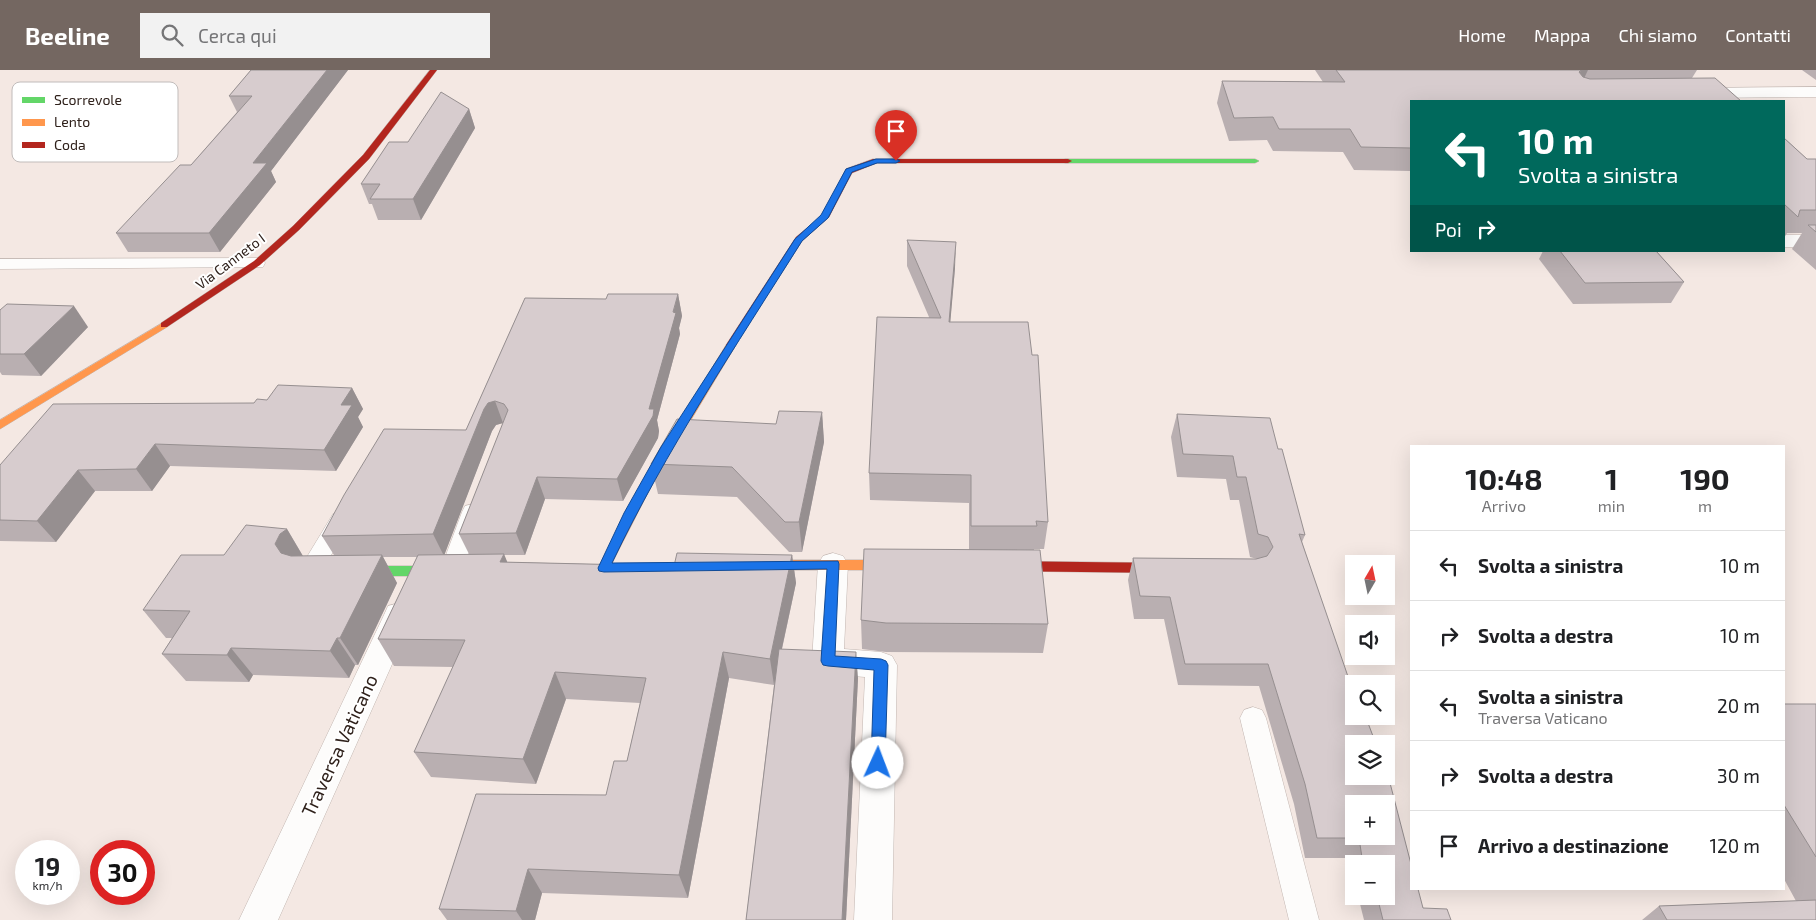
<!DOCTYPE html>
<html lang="it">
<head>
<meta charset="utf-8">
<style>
  body { margin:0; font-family:"Exo 2",sans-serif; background:#f2f2f2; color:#202124; height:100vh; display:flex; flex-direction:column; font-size:19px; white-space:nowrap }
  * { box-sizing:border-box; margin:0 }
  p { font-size:16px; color:#757577 }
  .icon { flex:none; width:28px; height:28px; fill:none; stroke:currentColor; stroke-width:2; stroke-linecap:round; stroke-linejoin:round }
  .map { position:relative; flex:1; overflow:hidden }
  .details { position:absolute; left:1410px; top:375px; width:375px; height:445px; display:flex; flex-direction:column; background:#fff; border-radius:0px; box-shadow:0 5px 20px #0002 }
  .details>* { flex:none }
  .hud { position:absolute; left:1410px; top:30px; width:375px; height:152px; border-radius:0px; box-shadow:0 5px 20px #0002; background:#00695c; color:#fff; overflow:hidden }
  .needle { width:32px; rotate:9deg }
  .buttons { position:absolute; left:1345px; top:485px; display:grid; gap:10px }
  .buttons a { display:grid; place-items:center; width:50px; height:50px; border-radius:0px; background:#fff; box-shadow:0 5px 20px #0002; font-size:25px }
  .speed { position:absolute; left:15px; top:770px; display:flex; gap:10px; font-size:25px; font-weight:700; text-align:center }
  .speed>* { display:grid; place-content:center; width:65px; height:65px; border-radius:50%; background:#fff; box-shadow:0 5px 20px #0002; line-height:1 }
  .speed small { font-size:12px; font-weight:400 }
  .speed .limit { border:8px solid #d22; background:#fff; color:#111 }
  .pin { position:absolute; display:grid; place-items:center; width:42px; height:42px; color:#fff; margin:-51px -21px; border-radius:50% 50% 50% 0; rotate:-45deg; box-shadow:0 0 5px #0007 }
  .pin .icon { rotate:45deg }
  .me { position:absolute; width:55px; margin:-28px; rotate:2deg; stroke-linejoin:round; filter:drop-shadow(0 0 4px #0008) }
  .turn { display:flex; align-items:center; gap:18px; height:105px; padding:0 25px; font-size:22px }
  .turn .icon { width:65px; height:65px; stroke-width:2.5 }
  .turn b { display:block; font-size:35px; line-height:42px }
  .then { display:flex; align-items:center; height:48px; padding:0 25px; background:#0003; gap:10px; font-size:19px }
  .eta { display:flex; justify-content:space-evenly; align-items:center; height:85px; text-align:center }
  .eta b { font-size:30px; font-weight:700; line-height:35px }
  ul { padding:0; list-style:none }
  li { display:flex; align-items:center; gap:15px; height:70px; padding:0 25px; border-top:1px solid #e0e0e0 }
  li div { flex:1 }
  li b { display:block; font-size:19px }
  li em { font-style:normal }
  header { display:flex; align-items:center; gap:30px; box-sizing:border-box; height:70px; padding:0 25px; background:#746761; color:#fff }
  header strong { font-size:24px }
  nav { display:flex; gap:28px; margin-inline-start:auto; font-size:18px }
  .search { width:350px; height:45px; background:#f2f2f2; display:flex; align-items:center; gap:12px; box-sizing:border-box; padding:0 18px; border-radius:0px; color:#757577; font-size:19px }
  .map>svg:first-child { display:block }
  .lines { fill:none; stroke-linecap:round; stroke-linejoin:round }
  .lane-casing { stroke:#c2b6b1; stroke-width:1 }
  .street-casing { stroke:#c2b6b1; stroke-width:1 }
  .fast-casing { stroke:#c2b6b1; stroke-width:1 }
  .slow-casing { stroke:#c2b6b1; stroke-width:1 }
  .jam-casing { stroke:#c2b6b1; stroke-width:1 }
  .lane { fill:#fdfcfb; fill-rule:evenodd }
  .street { fill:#fdfcfb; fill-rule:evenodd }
  .fast { fill:#63d668; fill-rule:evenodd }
  .slow { fill:#ff974d; fill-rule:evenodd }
  .jam { fill:#b3261e; fill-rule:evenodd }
  .wall { fill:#b9afb1; fill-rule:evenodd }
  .shaded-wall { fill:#968f90 }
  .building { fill:#d7ccce; stroke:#968f90; fill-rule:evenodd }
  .route { fill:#1a73e8; stroke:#114b97 }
  .labels { text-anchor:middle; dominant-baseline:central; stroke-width:4; stroke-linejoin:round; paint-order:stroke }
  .far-street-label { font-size:14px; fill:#2f211b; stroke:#fff }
  .near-street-label { font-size:19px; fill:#2f211b; stroke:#fff }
  .key { fill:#fff; stroke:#c1bcbb; stroke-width:1 }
  .key-label { font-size:14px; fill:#2f211b }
</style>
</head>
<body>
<header>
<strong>Beeline</strong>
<div class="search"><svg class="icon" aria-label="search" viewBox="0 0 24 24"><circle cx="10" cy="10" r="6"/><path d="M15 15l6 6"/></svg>Cerca qui</div>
<nav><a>Home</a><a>Mappa</a><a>Chi siamo</a><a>Contatti</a></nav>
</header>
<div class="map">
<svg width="1816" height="850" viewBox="0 0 1816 850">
  <rect width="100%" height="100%" fill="#f4e8e3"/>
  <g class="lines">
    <g class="lane-casing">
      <g id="lane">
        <path d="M257,188l6,1 2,4 -2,4 -263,2v-10z"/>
        <path d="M473,434l8,2 3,6 -22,59 -3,6 -8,3 -8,-3 -3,-6 22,-59 3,-6z"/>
        <path d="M341,442l8,2 3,6 -34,57 -8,3 -8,-3 -3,-6 3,-6 31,-51z"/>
        <path d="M1253,637l9,3 4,8 53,202h-30l-49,-202 4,-8z"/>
      </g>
    </g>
    <g class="street-casing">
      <g id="street">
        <path d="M1816,17v10l-121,1 -6,-1 -3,-4 3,-4 6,-1z"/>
        <rect x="1784" y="165" width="32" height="12"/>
        <path d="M833,483l10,3 5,8 -4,85 37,3 11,4 5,9 -5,255h-38l11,-243 -37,-3 -11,-4 -5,-9 6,-97 5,-8z"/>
        <path d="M399,533l11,3 4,9 -136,305h-39l145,-305 4,-9z"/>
      </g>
    </g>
    <g class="fast-casing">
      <g id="fast">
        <path d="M1065,89h190l4,2 -4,2h-190z"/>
        <path d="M354,496h95l4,2 2,3 -2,3 -4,2h-95l-4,-2 -2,-3 2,-3z"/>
      </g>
    </g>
    <g class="slow-casing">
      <g id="slow">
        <path d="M164,252l5,3 -2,2 -167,102v-9z"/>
        <path d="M731,272l5,3 -83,138 -45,88h-8l-2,-3 44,-85 84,-138z"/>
        <path d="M757,490h144l4,2 2,3 -2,3 -4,2h-144l-4,-2 -2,-3 2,-3z"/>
      </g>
    </g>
    <g class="jam-casing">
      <g id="jam">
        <path d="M430,0h7l-68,89 -70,71 -39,35 -93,62h-6v-4l93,-62 39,-35 70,-71z"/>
        <path d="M873,89h195l4,2 -4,2h-191l-25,10 -23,44 -27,24 -68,106h-6l-2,-2 70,-108 26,-21 24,-47z"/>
        <path d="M1004,491l165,2 4,2 2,3 -2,3 -4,2 -165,-2 -4,-2 -2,-3 2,-3z"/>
      </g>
    </g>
    <use href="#lane" class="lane"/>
    <use href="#street" class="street"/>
    <use href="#fast" class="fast"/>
    <use href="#slow" class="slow"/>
    <use href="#jam" class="jam"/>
  </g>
  <g class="wall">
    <path d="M251,0h97l-77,101 5,11 -56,70h-92l-12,-19 75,-68 46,-53 -8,-16z"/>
    <path d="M1315,0h382l-5,8 -281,23v70l-57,-1 -11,-18 -70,-1 -6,-11 -38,1 -12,-38 5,-22 101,1z"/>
    <path d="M1802,0h14v10z"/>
    <path d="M469,39l6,19 -54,92h-43l-6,-16h-3l-8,-20 47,-42z"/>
    <path d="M1784,68l23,21h9v111l-24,-21 10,-16h-15l-3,5z"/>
    <path d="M907,170l48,28 -5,54 98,200 -4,27h-10v1l14,74 -5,29 -157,-1 -24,-3 -1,-29 108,-70v-47l-99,-3 -1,-27 60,-156 -22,-51z"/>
    <path d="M1543,181h113l28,31 -13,21 -98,1 -34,-45z"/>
    <path d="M678,224l4,22 -3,12 1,6 -23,86 2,11 -1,7 -35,63 -78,-2 -20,56h-21l3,7 167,4 118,-11 4,28 -14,66 76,29 -12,242h-100l28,-235 -45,-7 -41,220 -146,-5 -7,27h-88l-8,-11 167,-114 21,-34 13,-58 -74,-4 -30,85 -105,-7 -17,-25 39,-85 -59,-1 -16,-27 39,-82h-34l14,26 -39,82h-3l-6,13 -96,-3 -4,7 -63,-1 -24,-27 10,-16h-6l-23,-28 144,-81 16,27 31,-1 -12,-19 144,-106 59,-132 81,1zM503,353l-44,111 10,20h-25l48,-123 4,-6z"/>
    <path d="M0,240l88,17 -47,49 -39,-1 -2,-3z"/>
    <path d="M352,318l11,21 -5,8 5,10 -27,44 -166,-5 -18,25h-57l-39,51 -56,-1v-76l267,-65z"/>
    <path d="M822,342l2,30 -22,110h-13l-52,-55 -79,-3 -7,-30z"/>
    <path d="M1177,344l101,35 27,86 -3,7 121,366 28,12h-87l-6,-24h28v-32h-32v22h-4l-4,-28h-41l-11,-54 -35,-118 -81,-1 -14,-66h-30l-6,-39 5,-22 124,1 -7,-2 -11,-57h-9l-4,-21 -49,-2 -6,-40z"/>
    <path d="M1784,634h32v216h-174l17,-14 137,-5 -12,-22z"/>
  </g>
  <g class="shaded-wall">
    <path d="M327,0h21l-77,101 5,11 -56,70 -11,-19 44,-70z"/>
    <path d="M1581,0h7l-8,17 -11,7z"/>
    <path d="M469,39l6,19 -54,92 -8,-21z"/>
    <path d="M956,172l-1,26 -7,81 1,-27z"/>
    <path d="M678,224l4,22 -3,12 1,6 -23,86 2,11 -1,7 -35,63 -6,-22 32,-70z"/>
    <path d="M74,236l14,21 -47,49 -17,-22z"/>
    <path d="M352,318l11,21 -5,8 5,10 -27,44 -12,-21 17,-45z"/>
    <path d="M495,331l8,22 -7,2 -4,6 -48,125 -11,-22 51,-125 4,-6z"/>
    <path d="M822,342l2,30 -22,110 -3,-30z"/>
    <path d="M155,374l15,22 -18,25 -16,-22z"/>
    <path d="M78,400l17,21 -39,51 -19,-21z"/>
    <path d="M537,407l8,22 -20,56 -9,-22z"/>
    <path d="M287,459l17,29 -11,14 -18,-28 5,-10z"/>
    <path d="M504,484l11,27 -15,-19z"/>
    <path d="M382,485l15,28 -39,82 -18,-27z"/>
    <path d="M792,485l4,28 -22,102 -4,-26z"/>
    <path d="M337,568l18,27 -6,13 -19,-27z"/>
    <path d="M231,578l22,27 -4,7 -22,-27z"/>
    <path d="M723,582l6,26 -41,220 -9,-23z"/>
    <path d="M856,582l2,26 -12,242h-4z"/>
    <path d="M555,602l11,27 -30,85 -13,-25z"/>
    <path d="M528,799l14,24 -7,27h-13l-6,-9z"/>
  </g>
  <g class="building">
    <path d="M251,0h76l-74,93h14l-58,70h-93l64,-68h11l61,-69h-23z"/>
    <path d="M1336,0h245l-2,2 4,5 7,2 125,-1 26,23h-330v47l-50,-1 -11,-18h-71l-6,-12 -39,1 -12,-37 123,1z"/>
    <path d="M441,22l28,17 -56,90h-43l10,-15h-19l28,-42h19z"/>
    <path d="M1784,68l23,21h9v51h-16l-2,7 -14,-13z"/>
    <path d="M1808,155h8v7z"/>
    <path d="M907,170l49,2 -7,80h79l4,33h6l10,167 -12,-1 1,5h-66v-51l-102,-2 8,-156 64,1z"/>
    <path d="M1560,181h96l28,31 -99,1z"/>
    <path d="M608,224h70l-5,18 3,1 -27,96h5l-1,7 -36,63 -80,-2 -21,56 -57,1 49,-124 -4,-6 -9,-3 -7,2 -4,6 -51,125 -111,2 22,-41 40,-66 82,1 59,-132 81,1z"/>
    <path d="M7,234l67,2 -50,48h-24v-44z"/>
    <path d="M278,315l74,3 -11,17h11l-28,45 -169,-6 -19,25 -58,1 -41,51 -37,-1v-55l53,-61 201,-1 3,-4 10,1z"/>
    <path d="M779,341l43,1 -23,110h-14l-53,-55 -81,-3 26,-45 99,5z"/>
    <path d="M1177,344l93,4 8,31h4l23,86 -6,-1 55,160v22h7l2,7h5l8,21h-22v32h32v-4l4,11 21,81v25h7l5,19 24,1 4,11h-68l-6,-24h9v-32h-23l-4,-26h-42l-12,-54 -37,-120h-83l-15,-67 -30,-1 -7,-38 123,1 11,-3 6,-9 -5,-10 -10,-3 -12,-57h-9l-4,-21 -50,-2zM1354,734h32v32h-32z"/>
    <path d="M246,455l41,4 -7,5 -5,10 6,9 10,3 91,-1 -42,83h-3l-7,13 -99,-3 -4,7 -65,-1 28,-43 -47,-1 38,-55h43z"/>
    <path d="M864,479l176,1 8,74 -162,-1 -25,-3z"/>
    <path d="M677,483l115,2 -22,104 -47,-7 -44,223 -151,-6 -12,42 -77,-2 37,-115 130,1 8,-34h13l19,-83 -91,-6 -32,87 -109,-7 51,-112 -87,-1 40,-84 86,-1 -4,8 174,4z"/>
    <path d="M779,579l77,3 -14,268h-96z"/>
    <path d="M1784,634h32v153l-32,-52z"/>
    <path d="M1816,830v20h-149l-8,-14z"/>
  </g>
  <path class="route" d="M876,89h20l4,2 -4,2h-19l-25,9 -24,46 -26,23c-66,105 -136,209 -190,322l226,-2 1,3 -4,92 46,3 5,2 2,4 -3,98 -2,4 -5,2 -5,-2 -2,-4 3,-93 -46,-4 -5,-1 -2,-4 6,-92 -223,3 -5,-1 -1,-3 26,-55 37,-66 134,-208 26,-24 25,-46z"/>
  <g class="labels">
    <g class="far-street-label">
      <text transform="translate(230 191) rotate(-37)">Via Canneto I</text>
    </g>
    <g class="near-street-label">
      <text transform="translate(339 675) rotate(-65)">Traversa Vaticano</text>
    </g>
  </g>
  <rect x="12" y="12" width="166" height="80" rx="8" class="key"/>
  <rect x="22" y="27" width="23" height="6" fill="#63d668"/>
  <rect x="22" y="49" width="23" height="7" fill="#ff974d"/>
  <rect x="22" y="72" width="23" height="6" fill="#b3261e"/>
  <g class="key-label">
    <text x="54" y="35">Scorrevole</text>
    <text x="54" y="57">Lento</text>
    <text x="54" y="80">Coda</text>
  </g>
</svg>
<div class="buttons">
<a><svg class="needle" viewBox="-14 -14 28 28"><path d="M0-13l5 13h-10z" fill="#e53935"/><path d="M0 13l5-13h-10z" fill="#757577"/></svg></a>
<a><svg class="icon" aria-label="sound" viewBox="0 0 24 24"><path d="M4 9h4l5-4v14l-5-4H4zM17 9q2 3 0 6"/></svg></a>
<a><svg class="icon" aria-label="search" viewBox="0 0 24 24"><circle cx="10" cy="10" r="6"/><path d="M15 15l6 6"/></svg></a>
<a><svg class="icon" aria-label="layers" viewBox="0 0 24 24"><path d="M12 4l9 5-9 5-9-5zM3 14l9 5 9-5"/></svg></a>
<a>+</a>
<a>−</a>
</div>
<div class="speed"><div>19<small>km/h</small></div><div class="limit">30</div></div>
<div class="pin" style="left:896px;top:91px;background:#d93025"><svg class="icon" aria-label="arrive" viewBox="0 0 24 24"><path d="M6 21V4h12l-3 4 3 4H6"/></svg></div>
<svg class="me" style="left:878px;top:693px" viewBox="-20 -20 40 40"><circle r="19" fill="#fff"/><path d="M0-13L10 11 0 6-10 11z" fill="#1a73e8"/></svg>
<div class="hud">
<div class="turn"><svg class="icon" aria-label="left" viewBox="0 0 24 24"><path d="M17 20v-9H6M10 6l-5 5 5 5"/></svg><div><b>10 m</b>Svolta a sinistra</div></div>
<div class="then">Poi<svg class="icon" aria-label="right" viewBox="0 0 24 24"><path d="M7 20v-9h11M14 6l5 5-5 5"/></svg></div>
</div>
<section class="details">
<div class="eta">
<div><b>10:48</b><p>Arrivo</p></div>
<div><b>1</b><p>min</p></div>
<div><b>190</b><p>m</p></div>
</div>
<ul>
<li><svg class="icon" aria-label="left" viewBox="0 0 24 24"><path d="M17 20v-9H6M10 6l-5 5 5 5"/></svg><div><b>Svolta a sinistra</b></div><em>10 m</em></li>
<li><svg class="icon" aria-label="right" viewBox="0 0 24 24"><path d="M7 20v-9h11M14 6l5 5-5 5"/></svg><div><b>Svolta a destra</b></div><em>10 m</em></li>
<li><svg class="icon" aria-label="left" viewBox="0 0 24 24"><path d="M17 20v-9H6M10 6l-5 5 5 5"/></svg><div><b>Svolta a sinistra</b><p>Traversa Vaticano</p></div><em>20 m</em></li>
<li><svg class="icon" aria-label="right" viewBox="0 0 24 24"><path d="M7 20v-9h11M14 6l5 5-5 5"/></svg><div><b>Svolta a destra</b></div><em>30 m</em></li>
<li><svg class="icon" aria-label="arrive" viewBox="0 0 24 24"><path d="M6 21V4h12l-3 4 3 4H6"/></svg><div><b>Arrivo a destinazione</b></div><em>120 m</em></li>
</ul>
</section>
</div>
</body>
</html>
